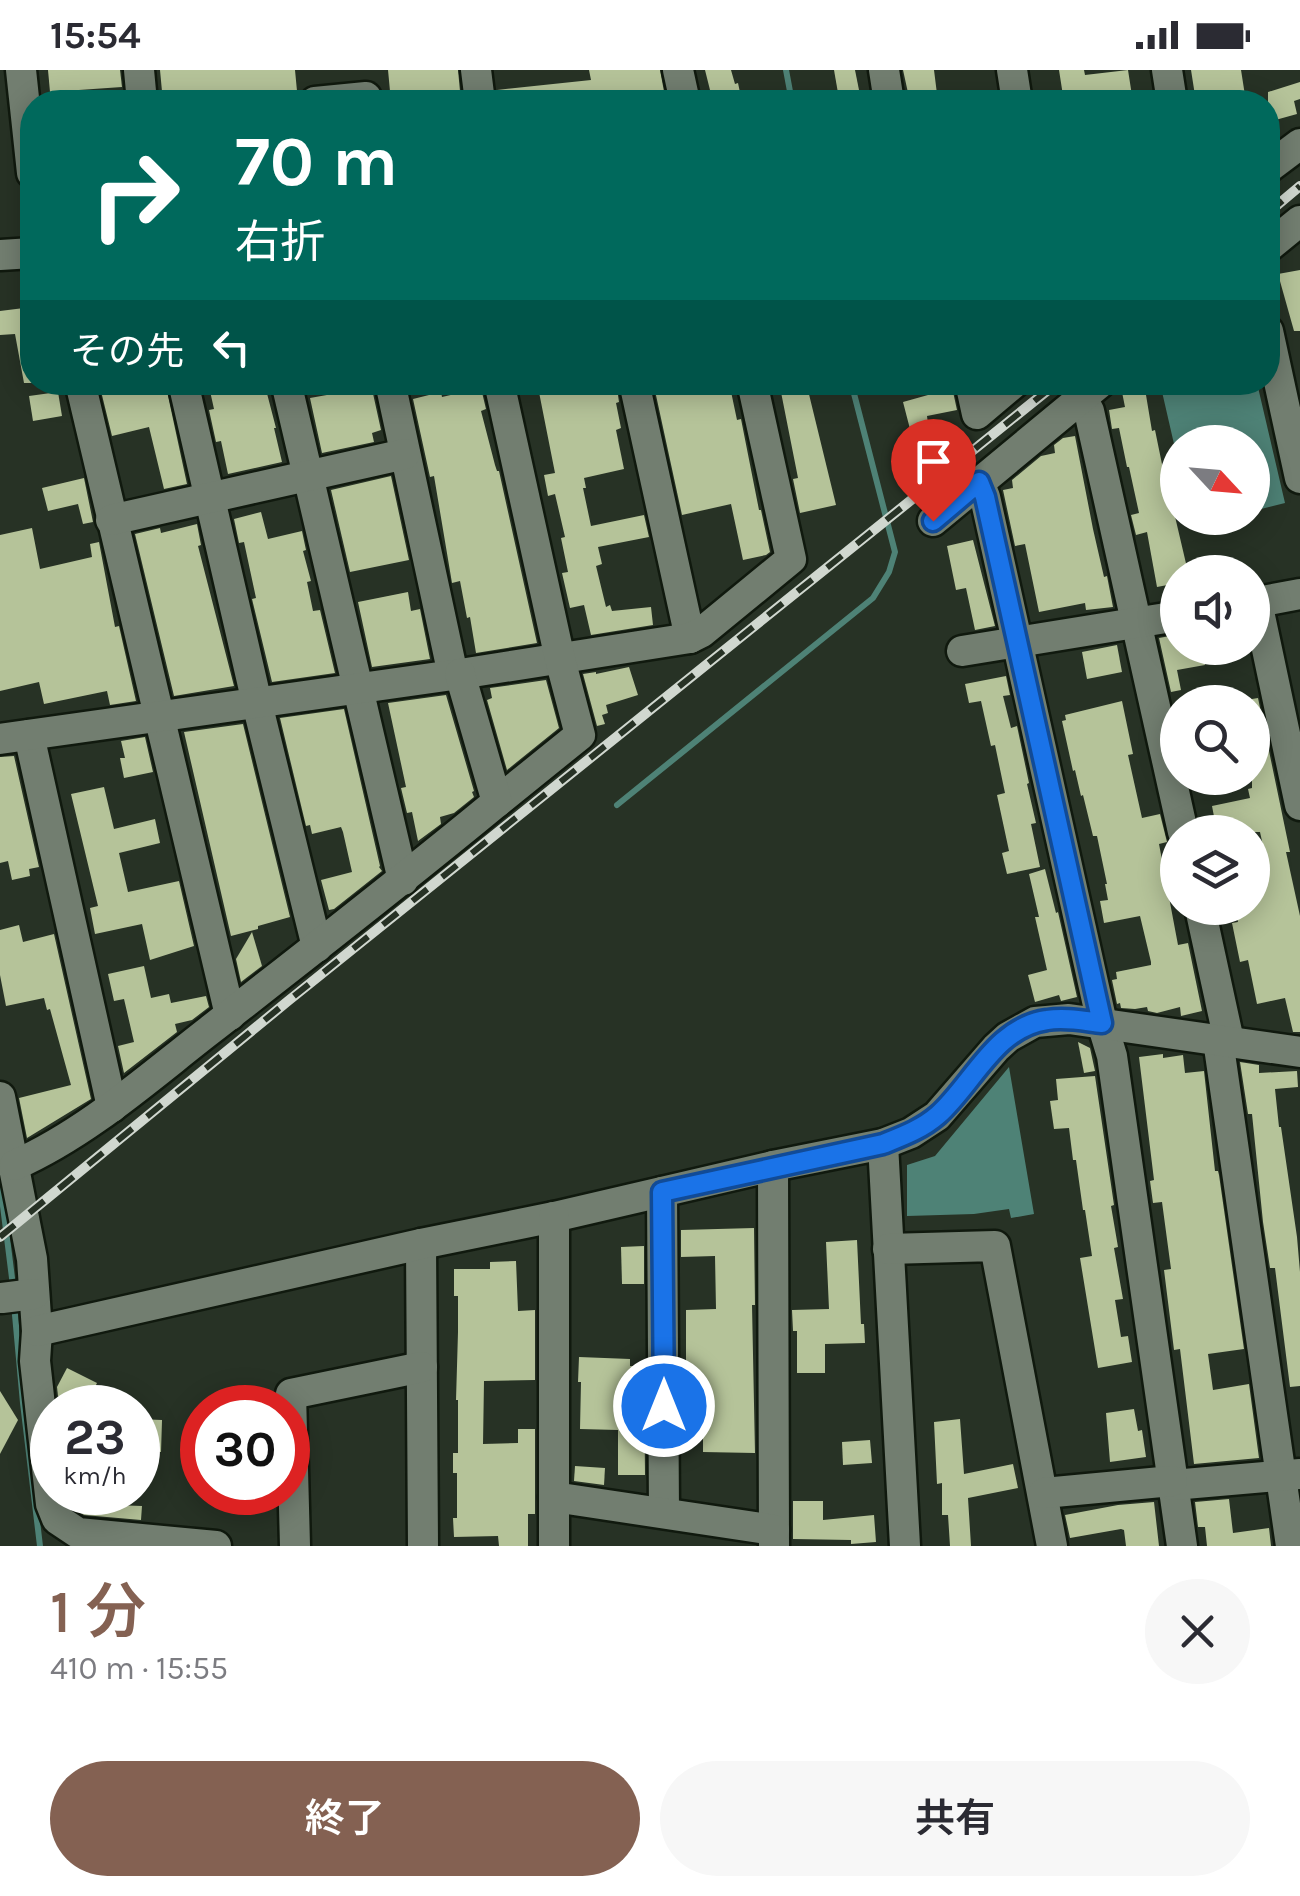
<!DOCTYPE html>
<html lang="ja">
<head>
<meta charset="utf-8">
<style>
  body { margin:0; font-family:Karla,"Noto Sans JP",sans-serif; background:#f7f7f7; color:#2b2b33; height:100vh; display:flex; flex-direction:column; font-size:38px; white-space:nowrap }
  * { box-sizing:border-box; margin:0 }
  p { font-size:32px; color:#7c7c81 }
  .icon { flex:none; width:55px; height:55px; fill:none; stroke:currentColor; stroke-width:2; stroke-linecap:round; stroke-linejoin:round }
  .map { position:relative; height:1476px; overflow:hidden }
  .sheet { display:flex; flex-direction:column; background:#fff; flex:1 }
  .sheet>* { flex:none }
  .banner { position:absolute; left:20px; top:20px; width:1260px; height:305px; border-radius:40px; box-shadow:0 5px 25px #0003; background:#00695c; color:#fff; overflow:hidden }
  .needle { width:65px; rotate:116deg }
  .buttons { position:absolute; left:1160px; top:355px; display:grid; gap:20px }
  .buttons a { display:grid; place-items:center; width:110px; height:110px; border-radius:50%; background:#fff; box-shadow:0 5px 25px #0003; font-size:50px }
  .speed { position:absolute; left:30px; top:1315px; display:flex; gap:20px; font-size:50px; font-weight:700; text-align:center }
  .speed>* { display:grid; place-content:center; width:130px; height:130px; border-radius:50%; background:#fff; box-shadow:0 5px 25px #0003; line-height:1 }
  .speed small { font-size:25px; font-weight:400 }
  .speed .limit { border:15px solid #d22; background:#fff; color:#111 }
  .pin { position:absolute; display:grid; place-items:center; width:85px; height:85px; color:#fff; margin:-102px -42px; border-radius:50% 50% 50% 0; rotate:-45deg; box-shadow:0 0 10px #0007 }
  .pin .icon { rotate:45deg }
  .me { position:absolute; width:110px; margin:-55px; rotate:0deg; stroke-linejoin:round; filter:drop-shadow(0 0 8px #0008) }
  .turn { display:flex; align-items:center; gap:35px; height:210px; padding:0 50px; font-size:45px }
  .turn .icon { width:130px; height:130px; stroke-width:2.5 }
  .turn b { display:block; font-size:70px; line-height:85px }
  .then { display:flex; align-items:center; height:95px; padding:0 50px; background:#0003; gap:20px; font-size:38px }
  .round { display:grid; place-items:center; flex:none; width:105px; height:105px; border-radius:52px; background:#f7f7f7 }
  .headline { display:flex; align-items:center; justify-content:space-between; height:170px; padding:0 50px }
  h1 { font-size:60px; font-weight:600; line-height:75px; color:#846152 }
  .action { display:flex; gap:20px; margin-top:auto; padding:20px 50px }
  .action a { flex:1; height:115px; border-radius:60px; background:#846152; color:#fff; font-size:40px; font-weight:600; line-height:115px; text-align:center }
  .action a+a { background:#f7f7f7; color:#2b2b33 }
  .status { display:flex; justify-content:space-between; align-items:center; height:70px; padding:0 50px; background:#fff; direction:ltr }
  .status svg { height:28px; fill:currentColor }
  .map>svg:first-child { display:block }
  .water { fill:#4e8276 }
  .lines { fill:none; stroke-linecap:round; stroke-linejoin:round }
  .stream { stroke:#4e8276; stroke-width:6 }
  .building { fill:#b5c399 }
  .minor-casing { stroke:#10190e; stroke-width:35 }
  .minor { stroke:#727e70; stroke-width:30 }
  .rail-casing { stroke:#d0d7cf; stroke-width:10 }
  .rail { stroke:#273225; stroke-width:6; stroke-dasharray:19; stroke-linecap:butt }
  .route-casing { stroke:#114b97; stroke-width:25 }
  .route { stroke:#1a73e8; stroke-width:18 }
</style>
</head>
<body>
<div class="status"><b>15:54</b><svg viewBox="0 0 49 12"><path d="M0 12V9h3v3zM5 12V6h3v6zM10 12V3h3v9zM15 12V0h3v12zM26 1h20v11H26zM47 4h2v5h-2z"/></svg></div>
<div class="map">
<svg width="1300" height="1476" viewBox="0 0 1300 1476">
  <rect width="100%" height="100%" fill="#273225"/>
  <g class="water">
    <path d="M1160,313h97l28,120 -32,8 -1,-69h-74l-1,15z"/>
    <path d="M1009,997l25,147 -23,4 -2,-9 -35,5 -67,2v-51l28,-9z"/>
  </g>
  <g class="lines">
    <g class="stream">
      <path d="M786,0l6,32"/>
      <path d="M617,735l256,-207 16,-26 6,-20 -44,-170"/>
      <path d="M0,1112l13,104"/>
      <path d="M14,1234l9,99 17,143"/>
    </g>
  </g>
  <g class="building">
    <path d="M48,0h72l2,17 -72,5z"/>
    <path d="M160,0h135l2,21 -31,2 1,4 -34,3 -1,-10 -43,2 1,10h-27z"/>
    <path d="M388,0h70l3,32h-70z"/>
    <path d="M589,0h71l6,32h-168l-1,-12 94,-10z"/>
    <path d="M705,0h26l4,14 3,-1 4,19h-29z"/>
    <path d="M834,0h21l4,20 -21,3z"/>
    <path d="M903,0h31l4,32h-28z"/>
    <path d="M1059,0h25l1,5 43,-5 5,32h-69z"/>
    <path d="M1191,0h50l5,32h-50z"/>
    <path d="M1300,12v17l-6,2 3,13 -29,8v-30z"/>
    <path d="M1300,200v61h-6l-16,-57z"/>
    <path d="M32,237v76h-8l-9,-49 -15,1v-24z"/>
    <path d="M106,312h59l22,102 -23,5 -15,-62 -37,9 -12,-49 6,-2z"/>
    <path d="M208,312h56l12,46h-2l8,34 -54,12 -7,-33 -5,1 -7,-32 5,-1z"/>
    <path d="M336,312h29l2,8 5,-1 9,41 -9,3 2,9 -52,11 -12,-55 28,-5z"/>
    <path d="M537,312h79l3,20 -3,1 5,25 -5,2 8,39 -40,9 2,10h-3l8,38 53,-11 5,22 -51,10 4,17 -6,2 10,41 4,-2 2,6 39,-4 2,18 -62,10 -7,-30 -14,3 -8,-35 6,-1 -7,-34 4,-1 -10,-43 -7,2 -4,-21 11,-2z"/>
    <path d="M668,312h61l8,38 4,-1 18,91h2l9,42 -4,3 -23,5 -12,-56 -49,11 -28,-129z"/>
    <path d="M779,312h27l30,123 -36,8 -7,-34 5,-1z"/>
    <path d="M926,312h17l1,6 8,-1 5,23 -30,6 1,8 -18,5 -7,-27 25,-7z"/>
    <path d="M1144,313l8,48 3,-1 16,78h2l15,64h-10v11l-21,4 -10,-55 -11,3 -5,-20 8,-2 -10,-46h-2l-8,-39 -7,1 -3,-19 16,-3 -4,-20z"/>
    <path d="M481,318l5,21 -5,2 14,54 2,6h2l38,172 -61,10 -6,-36 -3,1 -7,-37 -8,2 -18,-107 -4,1 -17,-78 28,-7 1,5z"/>
    <path d="M58,322l4,24 -29,5 -4,-25z"/>
    <path d="M1075,366l18,93 11,48 3,-1 6,31 -27,3 -1,-7 -46,9 -14,-68 -10,2 -12,-56 10,-2 -1,-8 29,-24 14,-3 -1,-8 9,-7z"/>
    <path d="M391,406l18,84 -59,12 -19,-82z"/>
    <path d="M84,408l9,44 -10,2 -5,-20 -30,7 -6,-23z"/>
    <path d="M261,442l7,27 34,-8 4,19 -3,1 8,30 -4,1 6,29 7,-1 15,63 -63,9 -20,-83 4,-1 -12,-56 -5,1 -5,-24z"/>
    <path d="M197,454l4,21 -3,1 36,140 -60,10 -39,-162 25,-6 1,5z"/>
    <path d="M32,458l8,41 52,-12 -2,-13 9,-2 16,85 4,-1 17,75 -26,4 -3,-14 -63,13 -5,-22 -39,9v-156z"/>
    <path d="M973,470l22,86 -20,4 -9,-42 -10,2 -9,-44z"/>
    <path d="M408,522l3,19 9,-2 10,50 -58,8 -14,-65z"/>
    <path d="M1170,566l2,6 6,-1v7h23l4,17 -28,5 4,20 -10,2 -12,-54z"/>
    <path d="M1117,575l5,27 -35,7 -5,-27z"/>
    <path d="M629,597l9,28 -32,10 2,8 -6,2 3,9 -8,2 -14,-52 13,-2v2z"/>
    <path d="M1006,606l4,19 -7,1 8,32 6,-2 12,57 -2,1 9,39 -5,1 9,43 -33,7 -5,-21 7,-2 -12,-56 8,-2 -10,-48 -4,1 -10,-45 -12,2 -4,-19z"/>
    <path d="M546,610l13,48 -52,42 -20,-70 5,-2 -2,-10z"/>
    <path d="M446,625l28,96 -2,1 2,5 -20,16 -14,4 1,7 -23,17 -6,-29 -5,1 -6,-25 5,-1 -18,-84z"/>
    <path d="M1258,628l32,154h-4l14,64v116h-7l-8,-34 -28,6 -9,-44 -8,2 -8,-39 6,-1 -3,-14h17v-31l17,-4 -9,-41h-43l-5,-26 38,-8 -2,-9 4,-1v-89z"/>
    <path d="M1122,631l11,53 -5,1 14,63 18,-4 7,28 -8,2 19,101 10,-2 14,68 -21,5 -1,-9 -23,6 -9,-2 -1,-4 -12,2 -14,-1 -1,-5 -3,1 -5,-24 5,-1 -1,-7 35,-7v-3l-11,-46 -36,7 -4,-22 8,-1 -3,-16h2l-10,-48h-4l-10,-41 -2,1 -6,-26 -2,1 -11,-50 4,-1 -1,-5z"/>
    <path d="M344,639l36,157 -1,1 3,4 -48,38 -5,1 -8,-30 31,-8 -9,-40 -2,-5 -29,7 -2,-9 -4,1 -26,-108z"/>
    <path d="M243,654l47,193 -32,9v3l-27,7 -47,-204z"/>
    <path d="M145,667l8,35 -29,6 -4,-20h5l-4,-17z"/>
    <path d="M14,686l25,111 -10,2 1,7 -18,4 -4,-19 -8,2v-106z"/>
    <path d="M104,717l10,42 41,-10 5,24 -41,10 9,39 51,-11 15,65 -44,14 -8,-36 -47,10 -5,-26 8,-2 -27,-112z"/>
    <path d="M1045,799l11,44 2,-1 19,85 -16,4 -2,-6 -24,7 -7,-27 19,-5 -12,-53h4l-10,-43z"/>
    <path d="M19,855l4,17 31,-8 37,165 -64,39 -8,-40 52,-13 -21,-76 -3,1 -3,-12 -38,8 -6,-31v-45z"/>
    <path d="M252,862l10,34 -21,16 -5,-23z"/>
    <path d="M144,896l7,32 18,-4 2,9 35,-7 3,11 -17,13 -17,4 2,8 -53,41 -6,-27 16,-4 -10,-43 -10,2 -6,-27z"/>
    <path d="M1078,972l12,6 5,23 -11,2z"/>
    <path d="M1163,984v4l20,-3 2,18 19,-2 11,100h3l1,4 25,174 -36,5 5,36 36,-6 10,74 -65,6 -14,-115 -6,1 -10,-80 7,-1 -9,-67 -9,1 -3,-22 4,-1 -15,-123z"/>
    <path d="M1240,992l19,3v8l38,-2 1,16 -23,2 4,38h2l16,110 3,35v114l-10,1 -15,-119h-5l-7,-46 -11,-108h-4z"/>
    <path d="M1095,1006l19,129 -3,1 7,41 -4,1 9,51 -8,1 6,37 7,-1 4,26 -34,6 -18,-110 12,-2 -7,-46h-2l-7,-50h-3l-4,-32 -15,1 -4,-28 8,-1 -2,-21z"/>
    <path d="M754,1158l1,77h-3l3,148 -52,-1v-46h-17v-96l30,-1 -1,-53 -34,1v-27z"/>
    <path d="M857,1170l4,84h3l1,19 -40,1v29h-28v-42h-4l-1,-21 37,-1 -3,-67z"/>
    <path d="M644,1176v38h-22l-1,-37z"/>
    <path d="M516,1191l2,50 17,-1v70l-51,1 -1,63 35,-1v-14h17v85h-7v32h-29l-1,-10 -44,1 -1,-19h4v-45h-4v-20h5v-53h-2l2,-68v-36h-4v-27h36v-7z"/>
    <path d="M579,1287l51,2v7h14l1,109h-27v-45l-38,-1 1,-47h-3z"/>
    <path d="M67,1298l30,15 -13,25 -26,-12 -1,-9z"/>
    <path d="M0,1321l18,29 -18,34z"/>
    <path d="M1134,1339l4,22 4,-1 4,27 -36,5 -4,-49z"/>
    <path d="M138,1349l24,1 -1,32 -23,-1z"/>
    <path d="M960,1349l4,55 49,-10 5,24 -50,10 3,48h-21l-2,-31h-6v-32l-5,1 -3,-62z"/>
    <path d="M870,1370l2,23 -29,2 -1,-23z"/>
    <path d="M575,1396l30,2 -1,17 -30,-4z"/>
    <path d="M69,1422h45v13l28,1 -1,14 -57,-5 -12,-8z"/>
    <path d="M1229,1429l4,34 36,-5 2,18h-64l-2,-19h-7l-3,-25z"/>
    <path d="M793,1431h30v19l51,-5 2,27 -25,2v-4l-58,-1z"/>
    <path d="M1154,1432l5,44h-33l-2,-16 -3,-1 -51,9 -5,-23 53,-10z"/>
  </g>
  <g class="lines">
    <g class="minor-casing">
      <g id="minor">
        <path d="M21,0l11,103"/>
        <path d="M139,0l3,32"/>
        <path d="M476,0l4,32"/>
        <path d="M678,0l7,32"/>
        <path d="M884,0l5,32"/>
        <path d="M1012,0l5,32"/>
        <path d="M1167,0l5,32"/>
        <path d="M315,32l51,-5"/>
        <path d="M1268,98l32,-24"/>
        <path d="M1268,177l32,-26"/>
        <path d="M0,185l32,-2"/>
        <path d="M1268,261l32,147"/>
        <path d="M80,312l150,633"/>
        <path d="M183,312l74,321 60,244"/>
        <path d="M286,312l117,498"/>
        <path d="M390,312l63,293"/>
        <path d="M634,312l56,256"/>
        <path d="M970,312l7,32 38,-32"/>
        <path d="M1082,328l7,13 94,421"/>
        <path d="M979,412l6,15 117,526 10,33 70,490"/>
        <path d="M111,450l294,-66"/>
        <path d="M933,451l168,-139"/>
        <path d="M1257,532l43,203"/>
        <path d="M1252,533l48,-9"/>
        <path d="M962,581l216,-35"/>
        <path d="M29,665l83,372"/>
        <path d="M0,669l460,-65 230,-36 12,-6 89,-73 -39,-177"/>
        <path d="M497,732l83,-67 -20,-76 -61,-277"/>
        <path d="M1200,838l29,133"/>
        <path d="M1218,970l73,506"/>
        <path d="M0,1027l32,162 5,72 -2,30 16,143 6,15 21,14 138,13"/>
        <path d="M883,1074l22,402"/>
        <path d="M15,1095c72,-32 133,-87 195,-135 96,-75 193,-150 287,-228l-37,-128"/>
        <path d="M773,1096l1,380"/>
        <path d="M662,1122l2,320"/>
        <path d="M421,1174l2,302"/>
        <path d="M888,1179l107,-3 57,300"/>
        <path d="M2,1228l32,-4"/>
        <path d="M37,1261l384,-87 133,-27 219,-51 110,-22 28,-11 26,-17 59,-68 12,-11 27,-15 34,-3 231,33"/>
        <path d="M1173,1415l127,-11"/>
        <path d="M1044,1423l128,-12"/>
        <path d="M554,1427l220,33"/>
        <path d="M295,1476l-4,-152 131,-27"/>
        <path d="M554,1476v-329"/>
      </g>
    </g>
    <use href="#minor" class="minor"/>
    <g class="rail-casing">
      <g id="rail">
        <path d="M1268,143l32,-27"/>
        <path d="M0,1167l288,-236 770,-619"/>
      </g>
    </g>
    <use href="#rail" class="rail"/>
  </g>
  <g class="lines">
    <g class="route-casing">
      <path id="route" d="M664,1336l-2,-214 221,-48c20,-8 39,-15 55,-29 35,-31 57,-88 109,-95 19,-3 37,1 55,3l-117,-526 -6,-15 -46,39"/>
    </g>
    <use href="#route" class="route"/>
  </g>
</svg>
<div class="buttons">
<a><svg class="needle" viewBox="-14 -14 28 28"><path d="M0-13l5 13h-10z" fill="#e53935"/><path d="M0 13l5-13h-10z" fill="#7c7c81"/></svg></a>
<a><svg class="icon" aria-label="sound" viewBox="0 0 24 24"><path d="M4 9h4l5-4v14l-5-4H4zM17 9q2 3 0 6"/></svg></a>
<a><svg class="icon" aria-label="search" viewBox="0 0 24 24"><circle cx="10" cy="10" r="6"/><path d="M15 15l6 6"/></svg></a>
<a><svg class="icon" aria-label="layers" viewBox="0 0 24 24"><path d="M12 4l9 5-9 5-9-5zM3 14l9 5 9-5"/></svg></a>
</div>
<div class="speed"><div>23<small>km/h</small></div><div class="limit">30</div></div>
<div class="pin" style="left:933px;top:451px;background:#d93025"><svg class="icon" aria-label="arrive" viewBox="0 0 24 24"><path d="M6 21V4h12l-3 4 3 4H6"/></svg></div>
<svg class="me" style="left:664px;top:1336px" viewBox="-20 -20 40 40"><circle r="17" fill="#1a73e8" stroke="#fff" stroke-width="3"/><path d="M0-11L8 9 0 5-8 9z" fill="#fff"/></svg>
<div class="banner">
<div class="turn"><svg class="icon" aria-label="right" viewBox="0 0 24 24"><path d="M7 20v-9h11M14 6l5 5-5 5"/></svg><div><b>70 m</b>右折</div></div>
<div class="then">その先<svg class="icon" aria-label="left" viewBox="0 0 24 24"><path d="M17 20v-9H6M10 6l-5 5 5 5"/></svg></div>
</div>
</div>
<section class="sheet">
<div class="headline"><div><h1>1 分</h1><p>410 m · 15:55</p></div><a class="round"><svg class="icon" aria-label="close" viewBox="0 0 24 24"><path d="M6 6l12 12M18 6L6 18"/></svg></a></div>
<div class="action"><a>終了</a><a>共有</a></div>
</section>
</body>
</html>
